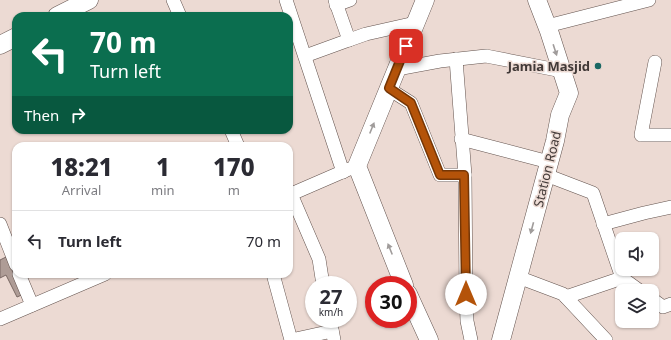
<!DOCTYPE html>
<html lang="en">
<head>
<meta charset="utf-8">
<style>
  body { margin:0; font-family:"Noto Sans",sans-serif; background:#f2f2f3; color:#2b2b33; height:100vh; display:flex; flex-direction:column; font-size:15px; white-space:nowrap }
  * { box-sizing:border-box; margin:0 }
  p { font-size:13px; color:#7c7c81 }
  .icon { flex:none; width:22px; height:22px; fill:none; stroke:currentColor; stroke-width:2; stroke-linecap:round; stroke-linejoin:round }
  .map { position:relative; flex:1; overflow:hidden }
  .panel { position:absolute; left:12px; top:142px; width:281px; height:136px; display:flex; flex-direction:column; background:#fff; border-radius:12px; box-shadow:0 1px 3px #0004 }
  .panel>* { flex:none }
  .guide { position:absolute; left:12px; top:12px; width:281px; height:122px; border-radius:12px; box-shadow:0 1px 3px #0004; background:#0b6e4f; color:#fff; overflow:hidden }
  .buttons { position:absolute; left:615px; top:232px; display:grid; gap:8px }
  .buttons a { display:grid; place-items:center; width:44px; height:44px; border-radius:8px; background:#fff; box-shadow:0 1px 3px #0004; font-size:20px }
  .speed { position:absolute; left:305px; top:276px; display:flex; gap:8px; font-size:20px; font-weight:700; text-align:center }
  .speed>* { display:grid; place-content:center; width:52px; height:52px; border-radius:50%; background:#fff; box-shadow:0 1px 3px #0004; line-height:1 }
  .speed small { font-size:10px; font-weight:400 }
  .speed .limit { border:6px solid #d22; background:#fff; color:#111 }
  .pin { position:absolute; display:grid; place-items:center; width:34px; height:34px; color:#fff; margin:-17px; border-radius:8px; box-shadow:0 2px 6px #0006 }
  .me { position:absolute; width:44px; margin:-22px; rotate:0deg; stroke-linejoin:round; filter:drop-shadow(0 0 3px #0008) }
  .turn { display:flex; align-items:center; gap:14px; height:84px; padding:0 12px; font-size:18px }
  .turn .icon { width:52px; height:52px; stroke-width:2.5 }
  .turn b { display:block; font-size:28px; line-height:34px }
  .then { display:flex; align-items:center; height:38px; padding:0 12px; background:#0003; gap:8px; font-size:15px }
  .eta { display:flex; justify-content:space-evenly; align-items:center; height:68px; text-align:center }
  .eta b { font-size:24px; font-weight:800; line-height:28px }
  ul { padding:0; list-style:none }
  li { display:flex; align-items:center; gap:12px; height:60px; padding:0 12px; border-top:1px solid #e1e1e2 }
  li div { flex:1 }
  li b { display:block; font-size:15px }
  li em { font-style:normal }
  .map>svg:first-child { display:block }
  .building { fill:#ae9c96; stroke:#7a6964 }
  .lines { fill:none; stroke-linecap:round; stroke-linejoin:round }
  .street-casing { stroke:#63534e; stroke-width:14 }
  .secondary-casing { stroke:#63534e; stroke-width:19 }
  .street { stroke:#fff; stroke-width:13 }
  .secondary { stroke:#fff; stroke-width:18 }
  .oneway { fill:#a09c9b }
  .route-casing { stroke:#753606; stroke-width:10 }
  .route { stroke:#b45309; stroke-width:7 }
  .poi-dot { fill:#1a6763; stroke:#ecdad3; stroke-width:1.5 }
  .labels { text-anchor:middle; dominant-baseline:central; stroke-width:3; stroke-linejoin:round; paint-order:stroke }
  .poi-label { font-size:13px; font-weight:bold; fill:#413937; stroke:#ecdad3; text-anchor:end }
  .street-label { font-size:13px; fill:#413937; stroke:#ecdad3 }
</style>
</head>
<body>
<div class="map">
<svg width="671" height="340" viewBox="0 0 671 340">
  <rect width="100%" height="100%" fill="#ecdad3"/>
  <path class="building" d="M6,257l18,37 -7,3 -11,-22 -6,3v-18z"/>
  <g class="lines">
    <g class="street-casing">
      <g id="street">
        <path d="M173,0l7,16"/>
        <path d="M286,0l57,172"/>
        <path d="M335,0l14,40 17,-6 49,-11"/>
        <path d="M336,5l14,-5"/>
        <path d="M547,26l102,-26"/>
        <path d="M305,56l44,-16"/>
        <path d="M456,59l9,116 1,119 1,27 4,19"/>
        <path d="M655,62l-14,73h30"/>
        <path d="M397,69l43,-8 46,-5 76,15"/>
        <path d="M389,89l22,14 29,72h25"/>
        <path d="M231,130l7,16"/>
        <path d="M461,139l88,23"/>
        <path d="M546,175l47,18 29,85 18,13"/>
        <path d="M291,194l28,65 4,26"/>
        <path d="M289,195l60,-26"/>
        <path d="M0,224l16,41"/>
        <path d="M603,224l41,-11 27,-6"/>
        <path d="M19,274l13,31"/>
        <path d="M273,274l18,66 41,-9"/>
        <path d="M518,277l45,17 43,46"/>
        <path d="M566,297l56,-19"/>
        <path d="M652,299l11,8 8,-3"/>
        <path d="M0,319l105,-45"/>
        <path d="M330,319l4,21"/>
      </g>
    </g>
    <g class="secondary-casing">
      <g id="secondary">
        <path d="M57,16l32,-16"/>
        <path d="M0,45l16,-8"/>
        <path d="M404,285l-47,-119 68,-166"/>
        <path d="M408,294l21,46"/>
        <path d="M501,340l54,-199 5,-26 9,-22 -20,-62 -12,-31"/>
      </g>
    </g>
    <use href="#street" class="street"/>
    <use href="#secondary" class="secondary"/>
  </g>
  <defs><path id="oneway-solid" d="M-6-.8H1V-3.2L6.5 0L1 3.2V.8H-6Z"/></defs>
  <g class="oneway">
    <use href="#oneway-solid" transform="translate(555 50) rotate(72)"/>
    <use href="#oneway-solid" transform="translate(372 128) rotate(-68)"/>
    <use href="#oneway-solid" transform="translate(532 228) rotate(105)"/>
    <use href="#oneway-solid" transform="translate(390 249) rotate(-112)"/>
  </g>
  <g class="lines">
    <g class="route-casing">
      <path id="route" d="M406,46l-17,42 22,15 29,72h24l2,119"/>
    </g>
    <use href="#route" class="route"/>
  </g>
  <circle class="poi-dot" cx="598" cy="66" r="4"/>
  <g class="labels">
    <g class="poi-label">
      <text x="590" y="66">Jamia Masjid</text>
    </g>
    <g class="street-label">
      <text transform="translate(547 169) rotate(-76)">Station Road</text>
    </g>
  </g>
</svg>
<div class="buttons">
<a><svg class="icon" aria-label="sound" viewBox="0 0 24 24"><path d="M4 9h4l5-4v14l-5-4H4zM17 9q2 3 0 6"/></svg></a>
<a><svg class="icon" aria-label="layers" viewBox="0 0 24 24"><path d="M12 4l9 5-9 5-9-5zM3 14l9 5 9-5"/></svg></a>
</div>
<div class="speed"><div>27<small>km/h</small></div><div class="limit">30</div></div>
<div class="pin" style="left:406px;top:46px;background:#d93025"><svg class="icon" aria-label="arrive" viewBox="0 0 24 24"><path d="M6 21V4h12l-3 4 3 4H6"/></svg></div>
<svg class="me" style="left:466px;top:294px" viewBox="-20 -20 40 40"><circle r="19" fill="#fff"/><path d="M0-13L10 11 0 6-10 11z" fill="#b45309"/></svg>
<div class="guide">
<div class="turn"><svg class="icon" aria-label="left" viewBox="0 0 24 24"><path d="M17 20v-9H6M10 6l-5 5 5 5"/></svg><div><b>70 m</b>Turn left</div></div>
<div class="then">Then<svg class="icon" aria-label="right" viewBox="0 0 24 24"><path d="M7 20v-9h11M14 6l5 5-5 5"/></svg></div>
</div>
<section class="panel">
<div class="eta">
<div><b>18:21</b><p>Arrival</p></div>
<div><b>1</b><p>min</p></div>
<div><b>170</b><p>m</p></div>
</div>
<ul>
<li><svg class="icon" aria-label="left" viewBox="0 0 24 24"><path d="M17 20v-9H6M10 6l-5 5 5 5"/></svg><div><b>Turn left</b></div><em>70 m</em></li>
</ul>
</section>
</div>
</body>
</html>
